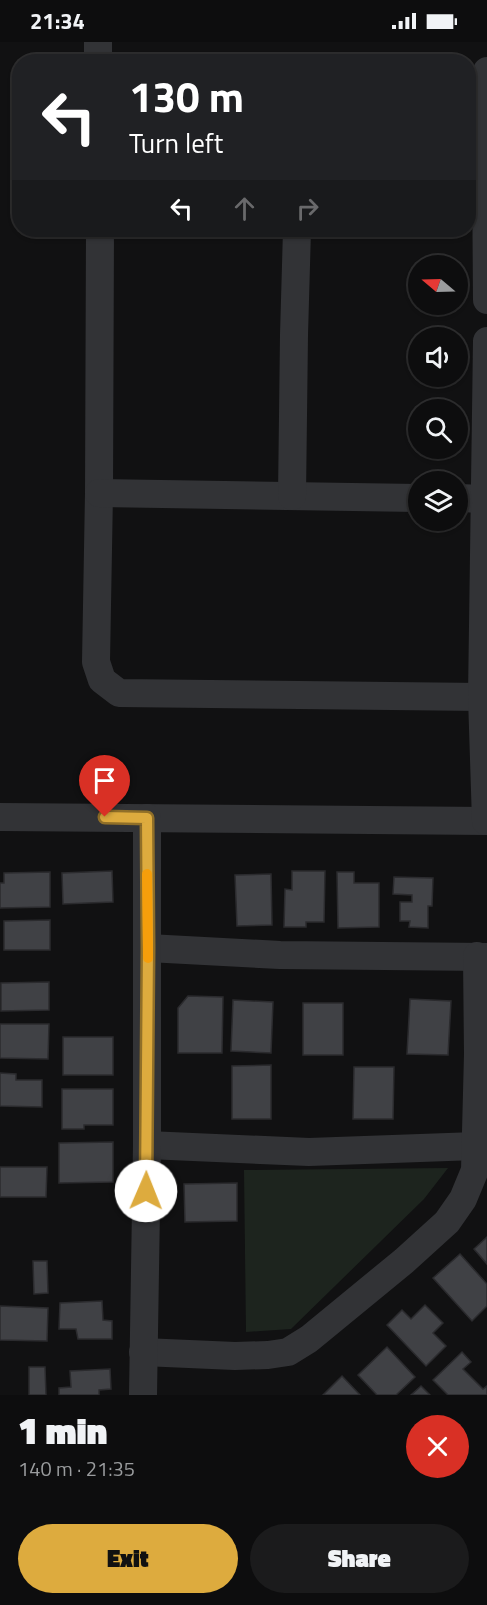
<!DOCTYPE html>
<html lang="en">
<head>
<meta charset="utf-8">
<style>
  body { margin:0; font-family:"Titillium Web",sans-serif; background:#1b1b1c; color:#f1f3f6; height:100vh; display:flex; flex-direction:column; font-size:22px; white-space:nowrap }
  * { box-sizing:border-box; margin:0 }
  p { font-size:20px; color:#9a9c9e }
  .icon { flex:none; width:33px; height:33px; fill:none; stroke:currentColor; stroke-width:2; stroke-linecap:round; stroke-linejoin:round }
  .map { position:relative; height:1353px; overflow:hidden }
  .drawer { display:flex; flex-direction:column; background:#0d0d0e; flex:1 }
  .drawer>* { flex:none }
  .guide { position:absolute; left:12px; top:12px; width:464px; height:183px; border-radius:24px; box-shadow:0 2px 4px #0004,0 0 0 2px #2d2d2e; background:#202124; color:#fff; overflow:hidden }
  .needle { width:39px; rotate:289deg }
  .fabs { position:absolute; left:408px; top:213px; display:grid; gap:12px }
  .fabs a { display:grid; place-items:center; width:60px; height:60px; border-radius:50%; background:#0d0d0e; box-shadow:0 2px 4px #0004,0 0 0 2px #2d2d2e; font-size:30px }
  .pin { position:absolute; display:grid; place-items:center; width:51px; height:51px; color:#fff; margin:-62px -26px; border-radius:50% 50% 50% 0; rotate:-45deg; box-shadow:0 0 6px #0007 }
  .pin .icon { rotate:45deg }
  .me { position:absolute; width:66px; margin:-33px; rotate:1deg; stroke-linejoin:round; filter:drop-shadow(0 0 4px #0008) }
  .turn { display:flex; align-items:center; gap:21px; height:126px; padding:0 18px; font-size:27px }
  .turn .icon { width:78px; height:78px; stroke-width:2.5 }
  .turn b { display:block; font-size:42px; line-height:51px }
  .lanes { display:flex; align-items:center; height:57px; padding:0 18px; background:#0003; justify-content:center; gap:30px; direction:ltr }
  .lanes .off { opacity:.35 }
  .round { display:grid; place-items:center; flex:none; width:63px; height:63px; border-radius:32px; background:#1b1b1c }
  .summary { display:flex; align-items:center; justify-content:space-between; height:102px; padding:0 18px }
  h1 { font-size:36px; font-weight:800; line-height:45px }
  .cta { display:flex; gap:12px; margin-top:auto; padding:12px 18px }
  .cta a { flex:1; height:69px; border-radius:36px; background:#ddab3e; color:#111; font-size:24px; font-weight:800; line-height:69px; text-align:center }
  .cta a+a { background:#1b1b1c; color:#f1f3f6 }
  .status { display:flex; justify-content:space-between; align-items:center; height:42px; padding:0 30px; background:#0d0d0e; direction:ltr }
  .status svg { height:16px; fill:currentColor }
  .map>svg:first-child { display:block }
  .green { fill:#1d241e }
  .building { fill:#404145; stroke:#2b2b2e; stroke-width:1.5 }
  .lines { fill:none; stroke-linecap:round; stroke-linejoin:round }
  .minor { stroke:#323336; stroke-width:28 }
  .route-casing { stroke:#906f28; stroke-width:15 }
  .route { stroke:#ddab3e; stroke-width:10 }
  .slow { stroke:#f59e0b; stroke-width:10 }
</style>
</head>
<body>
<div class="status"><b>21:34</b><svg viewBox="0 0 49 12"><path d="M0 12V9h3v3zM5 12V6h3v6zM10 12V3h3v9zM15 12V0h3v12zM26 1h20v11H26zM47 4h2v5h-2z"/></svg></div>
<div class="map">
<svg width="487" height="1353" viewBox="0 0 487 1353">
  <rect width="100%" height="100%" fill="#111112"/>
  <path class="green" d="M448,1126l-24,31 -133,130 -45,3 -2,-162z"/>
  <g class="building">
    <path d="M112,829l1,31 -50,2 -1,-31z"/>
    <path d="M292,829h33l-1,51h-18v5h-22l1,-38 7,1z"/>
    <path d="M50,830v35l-50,1v-25h4v-10z"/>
    <path d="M337,830h17v11h25v44l-41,1z"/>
    <path d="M271,832l1,51 -35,1 -2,-51z"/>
    <path d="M394,835l39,1 -1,28h-4v22l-19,-1 1,-6h-10v-19h12v-7l-19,-1z"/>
    <path d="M50,878v30h-46v-29z"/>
    <path d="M49,940v28l-48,1v-28z"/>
    <path d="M188,954l35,1 -1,56h-44v-45z"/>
    <path d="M410,957l41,2 -3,54 -41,-1z"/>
    <path d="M233,958l40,2 -2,51 -40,-2z"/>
    <rect x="303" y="961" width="40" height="52"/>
    <path d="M0,982h49l-1,35 -48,-1z"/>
    <rect x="63" y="995" width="50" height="38"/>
    <path d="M271,1023v54h-39v-53z"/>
    <path d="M354,1025h40l-1,52h-40z"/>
    <path d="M0,1031l16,1v6h26v27l-42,-1z"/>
    <path d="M62,1047h51v36h-29v4h-22z"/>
    <path d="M113,1100v40l-54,1v-40z"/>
    <path d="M0,1125h47l-1,30h-46z"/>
    <path d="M237,1141v38l-52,1 -1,-38z"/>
    <path d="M487,1195v27l-13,-15z"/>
    <path d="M460,1212l27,30v22l-15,15 -39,-43z"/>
    <path d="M33,1219h14l1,32 -14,1z"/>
    <path d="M102,1259l1,19 9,1v18h-34l-2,-10h-17l1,-26z"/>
    <path d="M425,1263l18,18 -10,10 13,13 -20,20 -39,-41 15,-15 9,9z"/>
    <path d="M0,1264l48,2 -1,33 -47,-1z"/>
    <path d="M387,1305l28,30 -19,18h-19l-19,-20z"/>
    <path d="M462,1310l9,10 -8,7 20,20 4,-3v9h-39l-15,-15z"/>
    <path d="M29,1325h16l1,28h-17z"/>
    <path d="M110,1327l1,20 -12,1v5h-40v-7l12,-1 -1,-16z"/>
    <path d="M342,1334l18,19h-37z"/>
    <path d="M421,1344l9,9h-19z"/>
  </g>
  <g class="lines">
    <g class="minor">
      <path d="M98,0v20"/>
      <path d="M487,29l-1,89 1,140"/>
      <path d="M100,188l-1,263 -3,169 6,18 17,13 363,4"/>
      <path d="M99,451l319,5"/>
      <path d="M292,454l2,-161 3,-105"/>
      <path d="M458,456l26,1"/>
      <path d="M0,775l487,4"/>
      <path d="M486,779l-4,-124 5,-356"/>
      <path d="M148,906l132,7 207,2"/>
      <path d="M147,1103l162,7 167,-6"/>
      <path d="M143,1310l92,4 33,-1 20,-3 21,-13 95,-78 43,-39 16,-23 12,-29 3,-116 -1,-98"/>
      <path d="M143,1353l4,-250v-327"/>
    </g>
  </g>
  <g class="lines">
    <g class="route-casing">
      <path id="route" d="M105,775l42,1 1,130 -2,243"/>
    </g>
    <use href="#route" class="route"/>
    <path class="slow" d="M147,832l1,84"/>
  </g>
</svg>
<div class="fabs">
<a><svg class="needle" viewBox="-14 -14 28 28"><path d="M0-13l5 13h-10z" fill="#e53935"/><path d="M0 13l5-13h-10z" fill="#9a9c9e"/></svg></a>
<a><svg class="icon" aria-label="sound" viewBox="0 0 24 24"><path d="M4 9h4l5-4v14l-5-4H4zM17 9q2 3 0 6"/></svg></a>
<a><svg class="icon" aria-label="search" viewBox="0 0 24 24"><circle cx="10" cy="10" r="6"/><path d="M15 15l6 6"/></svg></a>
<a><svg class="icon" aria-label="layers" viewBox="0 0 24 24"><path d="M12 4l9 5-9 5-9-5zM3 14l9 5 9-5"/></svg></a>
</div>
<div class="pin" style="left:105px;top:775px;background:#d93025"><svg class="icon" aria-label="arrive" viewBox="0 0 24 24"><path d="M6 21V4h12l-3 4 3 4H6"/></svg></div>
<svg class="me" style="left:146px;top:1149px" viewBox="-20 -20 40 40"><circle r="19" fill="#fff"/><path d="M0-13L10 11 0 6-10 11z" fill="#ddab3e"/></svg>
<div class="guide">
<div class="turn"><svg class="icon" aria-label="left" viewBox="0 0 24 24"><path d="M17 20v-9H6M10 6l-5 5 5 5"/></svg><div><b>130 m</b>Turn left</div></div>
<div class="lanes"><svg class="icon" aria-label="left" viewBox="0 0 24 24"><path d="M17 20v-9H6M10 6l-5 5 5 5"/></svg><svg class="icon off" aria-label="ahead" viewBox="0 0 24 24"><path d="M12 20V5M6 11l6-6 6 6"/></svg><svg class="icon off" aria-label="right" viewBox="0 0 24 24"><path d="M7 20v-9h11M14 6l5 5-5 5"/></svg></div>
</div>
</div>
<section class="drawer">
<div class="summary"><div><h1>1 min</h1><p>140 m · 21:35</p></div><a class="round" style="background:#d93025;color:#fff"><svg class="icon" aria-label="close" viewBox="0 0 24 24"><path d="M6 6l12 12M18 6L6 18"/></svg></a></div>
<div class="cta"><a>Exit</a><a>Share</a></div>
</section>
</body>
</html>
